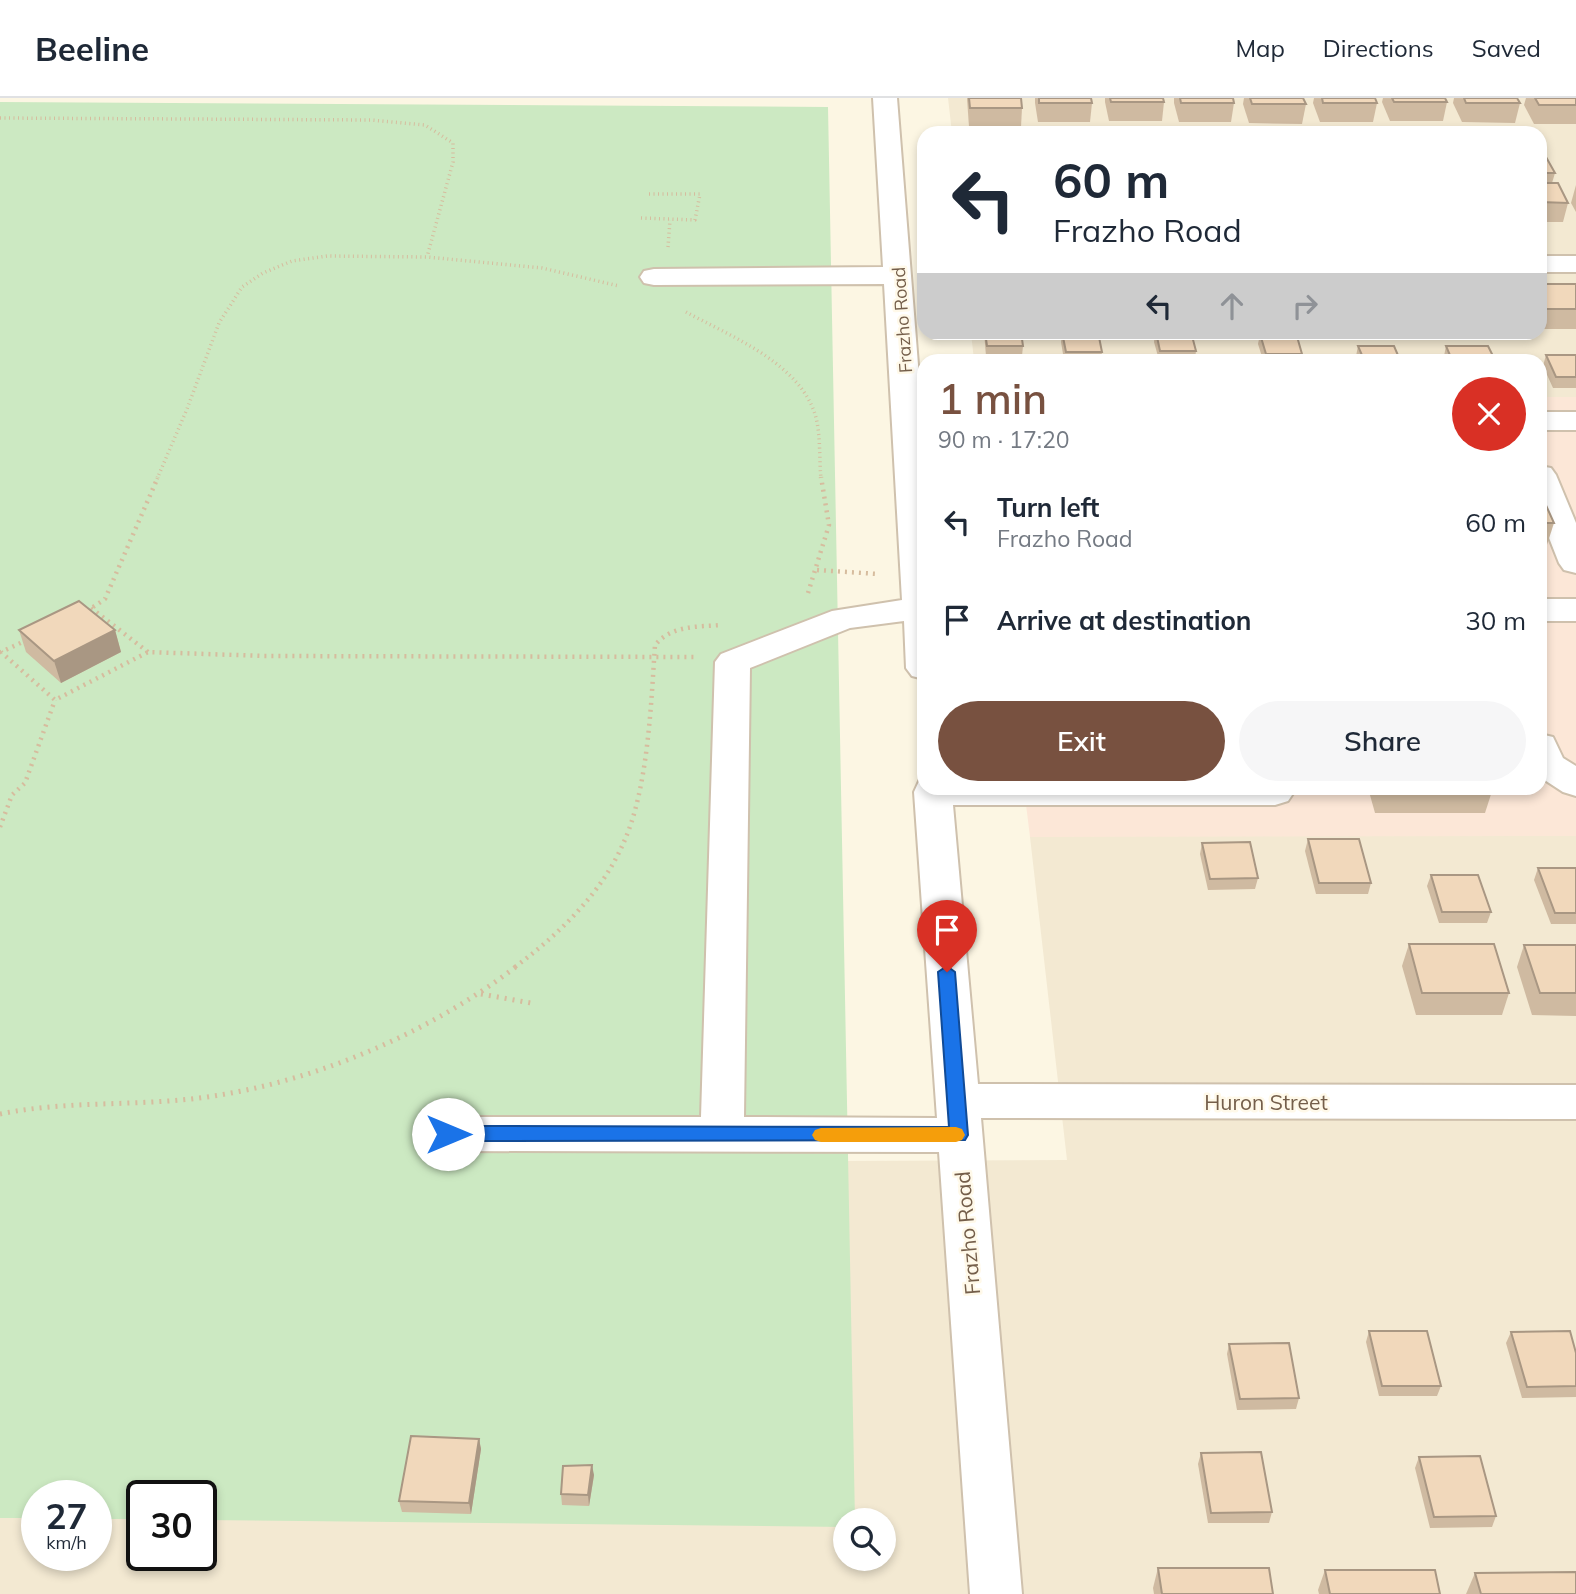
<!DOCTYPE html>
<html lang="en">
<head>
<meta charset="utf-8">
<style>
  body { margin:0; font-family:Mulish,sans-serif; background:#f6f6f7; color:#1f2937; height:100vh; display:flex; flex-direction:column; font-size:26px; white-space:nowrap }
  * { box-sizing:border-box; margin:0 }
  p { font-size:23px; color:#747a83 }
  .icon { flex:none; width:38px; height:38px; fill:none; stroke:currentColor; stroke-width:2; stroke-linecap:round; stroke-linejoin:round }
  .map { position:relative; flex:1; overflow:hidden }
  .side { position:absolute; left:917px; top:256px; width:630px; height:441px; display:flex; flex-direction:column; background:#fff; border-radius:21px; box-shadow:0 4px 10px #0003 }
  .side>* { flex:none }
  .top-card { position:absolute; left:917px; top:28px; width:630px; height:214px; border-radius:21px; box-shadow:0 4px 10px #0003; background:#fff; color:#1f2937; overflow:hidden }
  .tools { position:absolute; left:833px; top:1410px; display:grid; gap:14px }
  .tools a { display:grid; place-items:center; width:63px; height:63px; border-radius:50%; background:#fff; box-shadow:0 4px 10px #0003; font-size:35px }
  .speed { position:absolute; left:21px; top:1382px; display:flex; gap:14px; font-size:35px; font-weight:700; text-align:center }
  .speed>* { display:grid; place-content:center; width:91px; height:91px; border-radius:50%; background:#fff; box-shadow:0 4px 10px #0003; line-height:1 }
  .speed small { font-size:18px; font-weight:400 }
  .speed .limit { border:4px solid #111; border-radius:10px; background:#fff; color:#111 }
  .pin { position:absolute; display:grid; place-items:center; width:60px; height:60px; color:#fff; margin:-72px -30px; border-radius:50% 50% 50% 0; rotate:-45deg; box-shadow:0 0 7px #0007 }
  .pin .icon { rotate:45deg }
  .me { position:absolute; width:77px; margin:-38px; rotate:90deg; stroke-linejoin:round; filter:drop-shadow(0 0 5px #0008) }
  .turn { display:flex; align-items:center; gap:24px; height:147px; padding:0 21px; font-size:32px }
  .turn .icon { width:91px; height:91px; stroke-width:2.5 }
  .turn b { display:block; font-size:49px; line-height:60px }
  .lanes { display:flex; align-items:center; height:66px; padding:0 21px; background:#0003; justify-content:center; gap:35px; direction:ltr }
  .lanes .off { opacity:.35 }
  .round { display:grid; place-items:center; flex:none; width:74px; height:74px; border-radius:37px; background:#f6f6f7 }
  .overview { display:flex; align-items:center; justify-content:space-between; height:119px; padding:0 21px }
  h1 { font-size:42px; font-weight:600; line-height:52px; color:#785140 }
  .action { display:flex; gap:14px; margin-top:auto; padding:14px 21px }
  .action a { flex:1; height:80px; border-radius:42px; background:#785140; color:#fff; font-size:28px; font-weight:600; line-height:80px; text-align:center }
  .action a+a { background:#f6f6f7; color:#1f2937 }
  ul { padding:0; list-style:none }
  li { display:flex; align-items:center; gap:21px; height:98px; padding:0 21px }
  li div { flex:1 }
  li b { display:block; font-size:26px }
  li em { font-style:normal }
  header { display:flex; align-items:center; gap:42px; box-sizing:border-box; height:98px; padding:0 35px; background:#fff; border-bottom:2px solid #e0e1e3 }
  header strong { font-size:33px }
  nav { display:flex; gap:38px; margin-inline-start:auto; font-size:24px }
  .map>svg:first-child { display:block }
  .residential { fill:#f3e9d2; fill-rule:evenodd }
  .commercial { fill:#fce7d7 }
  .green { fill:#cce9c2 }
  .lines { fill:none; stroke-linecap:round; stroke-linejoin:round }
  .minor-casing { stroke:#cfc1ad; stroke-width:4 }
  .path-far2 { stroke:#d6bc9e; stroke-width:3.5; stroke-dasharray:1 3.5; stroke-linecap:butt }
  .path-far1 { stroke:#d6bc9e; stroke-width:4.5; stroke-dasharray:2 5; stroke-linecap:butt }
  .path { stroke:#d6bc9e; stroke-width:5; stroke-dasharray:2 6; stroke-linecap:butt }
  .minor { fill:#fff; fill-rule:evenodd }
  .wall { fill:#cfbaa1 }
  .shaded-wall { fill:#a99783 }
  .building { fill:#f1d8bb; stroke:#a99783; stroke-width:2 }
  .route { fill:#1a73e8; stroke:#114b97; stroke-width:2 }
  .slow { fill:#f59e0b }
  .labels { text-anchor:middle; dominant-baseline:central; stroke-width:5; stroke-linejoin:round; paint-order:stroke }
  .far-street-label { font-size:18px; fill:#745e4a; stroke:#fff9e9 }
  .street-label { font-size:21px; fill:#745e4a; stroke:#fff9e9 }
</style>
</head>
<body>
<header>
<strong>Beeline</strong>
<nav><a>Map</a><a>Directions</a><a>Saved</a></nav>
</header>
<div class="map">
<svg width="1576" height="1496" viewBox="0 0 1576 1496">
  <rect width="100%" height="100%" fill="#fcf6e3"/>
  <g class="residential">
    <path d="M948,0h628v299h-36v-37h-566l-3,-27 569,-1v-199h-588z"/>
    <path d="M1072,734h504v762h-1576v-76h37v38h59v-37h46v37h59v-36h36l599,-359 231,-1 -37,-323zM845,1423h39v38h-39z"/>
  </g>
  <path class="commercial" d="M1540,299h36v439l-546,1 -6,-49h516z"/>
  <path class="green" d="M0,4l828,5 27,1414h-10v6l-644,-7v-24h-59v23h-46v-23h-59v22h-37z"/>
  <g class="lines">
    <g class="minor-casing">
      <g id="minor">
        <path d="M873,0h24l27,343v238l-12,-3 -6,-8 -2,-47 -54,7 -100,40 -6,449 193,1 -23,-326 6,-13 4,-1v10h368l2,4 -6,9 -13,4h-322l25,279 598,1v34l-595,-1 41,476h-52l-31,-442 -491,-1 -15,-5 -7,-12 7,-12 15,-5h253l14,-455 6,-8 111,-43 70,-11 -18,-316 -230,1 -10,-2 -4,-6 4,-6 10,-2 229,-2z"/>
        <rect x="1540" y="158" width="36" height="16"/>
        <rect x="1540" y="314" width="36" height="18"/>
        <path d="M1540,368l11,2 5,7 20,48v50l-12,-3 -5,-7 -19,-48z"/>
        <rect x="1540" y="501" width="36" height="22"/>
        <path d="M1540,636l13,3 10,21 13,8v30l-13,-4 -23,-15z"/>
      </g>
    </g>
    <g class="path-far2">
      <path d="M0,20l371,2 54,5 28,18v19l-26,95"/>
      <path d="M641,120l54,2 5,-26h-53"/>
      <path d="M668,149l2,-27"/>
      <path d="M686,214c44,24 112,50 129,102 6,20 4,44 6,65"/>
      <path d="M157,381l30,-70 32,-86 23,-36 21,-14 29,-12 35,-5 100,1 115,11 77,18"/>
    </g>
    <g class="path-far1">
      <path d="M817,472l61,4"/>
      <path d="M808,495l21,-68 -8,-48"/>
      <path d="M93,509l12,-8 53,-122"/>
      <path d="M91,510l57,44"/>
      <path d="M27,542l-26,12 54,48 93,-48 116,4 430,1"/>
      <path d="M0,729l12,-32 13,-12 30,-83"/>
      <path d="M515,869c43,-32 86,-73 108,-123 25,-54 28,-139 32,-199 17,-20 42,-18 66,-20"/>
    </g>
    <g class="path">
      <path d="M481,896l50,9"/>
      <path d="M0,1016c63,-13 127,-8 191,-15 115,-13 234,-63 326,-133"/>
    </g>
    <use href="#minor" class="minor"/>
  </g>
  <g class="wall">
    <path d="M967,0h54l1,10 -1,19h-52z"/>
    <path d="M1035,0h56l1,5 -2,19h-52l-3,-19z"/>
    <path d="M1105,0h58l1,4 -2,19h-53l-4,-19z"/>
    <path d="M1174,0h59l1,5 -3,19h-52l-5,-19z"/>
    <path d="M1244,0h59l3,6 -4,20 -53,-1 -6,-19z"/>
    <path d="M1314,0h61l2,5 -4,19h-53l-7,-19z"/>
    <path d="M1383,0h62l2,4 -4,19h-53l-8,-19z"/>
    <path d="M1454,0h63l3,5 -5,20 -53,-1 -9,-19z"/>
    <path d="M1526,0h50v26h-42l-10,-19z"/>
    <path d="M1540,41l5,8 -3,9h-2z"/>
    <path d="M1540,59l15,16 -3,10 16,20 -5,19h-23z"/>
    <path d="M1576,87v27l-5,-9z"/>
    <rect x="1540" y="186" width="36" height="45"/>
    <path d="M984,234h37l2,14 -1,10h-36z"/>
    <path d="M1062,234l40,20 -1,8h-37l-3,-18z"/>
    <path d="M1155,234l41,19 -1,9h-36l-5,-18z"/>
    <path d="M1260,236l42,20 -1,6h-38l-5,-16z"/>
    <path d="M1358,248l42,14h-43l-1,-4z"/>
    <path d="M1446,248l49,14h-50l-1,-4z"/>
    <path d="M1546,257h30v33h-23l-10,-22z"/>
    <path d="M1540,394l14,31 -10,31h-4z"/>
    <path d="M19,532h96l6,22 -60,31 -35,-31z"/>
    <path d="M1368,690h125l-8,25h-110z"/>
    <path d="M1308,741l63,44 -3,11h-52l-11,-43z"/>
    <path d="M1202,745l56,35 -3,11 -47,1 -8,-36z"/>
    <path d="M1538,770h38v56h-25l-17,-44z"/>
    <path d="M1431,777l60,37 -4,11h-48l-12,-37z"/>
    <path d="M1409,846l100,49 -7,22h-86l-14,-49z"/>
    <path d="M1524,847h52v71l-44,-1 -15,-48z"/>
    <path d="M1369,1233l72,55 -4,10h-58l-13,-54z"/>
    <path d="M1511,1234l65,21v44l-54,1 -16,-55z"/>
    <path d="M1229,1246l70,54 -3,11 -59,1 -10,-56z"/>
    <path d="M479,1341l2,10 -10,65 -69,-2 -3,-11z"/>
    <path d="M1201,1355l71,59 -3,11h-61l-10,-59z"/>
    <path d="M1419,1359l77,59 -4,11 -62,1 -15,-60z"/>
    <path d="M594,1377l-5,31 -27,-1 -1,-11z"/>
    <path d="M1158,1470l115,26h-119l-1,-6z"/>
    <path d="M1325,1472l115,24h-121l-1,-4z"/>
    <path d="M1475,1475l101,21h-110z"/>
  </g>
  <g class="shaded-wall">
    <path d="M115,532l6,22 -60,31 -7,-22z"/>
    <path d="M479,1341l2,10 -10,65 -2,-11z"/>
    <path d="M592,1367l2,10 -5,31 -1,-11z"/>
  </g>
  <g class="building">
    <path d="M969,0h52l1,10h-52z"/>
    <path d="M1039,0h52l1,5h-53z"/>
    <path d="M1110,0h53l1,4h-53z"/>
    <path d="M1180,0h53l1,5h-53z"/>
    <path d="M1250,0h53l3,6h-54z"/>
    <path d="M1322,0h53l2,5h-54z"/>
    <path d="M1392,0h53l2,4h-53z"/>
    <path d="M1464,0h53l3,5h-54z"/>
    <path d="M1535,0h41v7h-37z"/>
    <path d="M1074,32l30,1 1,2h-30z"/>
    <path d="M1219,32h31l1,3h-31z"/>
    <path d="M1363,33l30,1 1,1h-31z"/>
    <path d="M1432,33h31l1,2h-31z"/>
    <rect x="980" y="34" width="30" height="1"/>
    <path d="M1506,34h30l1,1h-31z"/>
    <path d="M1540,41l5,8h-5z"/>
    <path d="M1540,59h6l9,16h-15z"/>
    <path d="M1540,85h18l10,20 -28,-1z"/>
    <path d="M1540,186h36v25h-31l-5,-10z"/>
    <path d="M985,234h36l2,14h-36z"/>
    <path d="M1062,234h36l4,20h-36z"/>
    <path d="M1156,234h35l5,19h-36z"/>
    <path d="M1296,235l6,21h-36l-6,-20z"/>
    <path d="M1358,248h36l6,14h-36z"/>
    <path d="M1446,248h42l7,14h-43z"/>
    <path d="M1546,257h30v22h-20z"/>
    <path d="M1540,394l14,31h-14z"/>
    <path d="M79,503l36,29 -61,31 -35,-31z"/>
    <path d="M1308,741h51l12,44h-52z"/>
    <path d="M1250,744l8,36 -48,1 -8,-36z"/>
    <path d="M1538,770h38v45h-21z"/>
    <path d="M1431,777h47l13,37h-49z"/>
    <path d="M1409,846h85l15,49h-87z"/>
    <path d="M1524,847h52v48h-36z"/>
    <path d="M1369,1233h58l14,55h-59z"/>
    <path d="M1570,1233l6,22v33l-49,1 -16,-55z"/>
    <path d="M1289,1245l10,55 -59,1 -11,-55z"/>
    <path d="M411,1338l68,3 -10,64 -70,-2z"/>
    <path d="M1261,1354l11,60 -61,1 -10,-60z"/>
    <path d="M1480,1358l16,60 -62,1 -15,-60z"/>
    <path d="M592,1367l-4,30 -27,-1 2,-28z"/>
    <path d="M1158,1470h111l4,26h-111z"/>
    <path d="M1325,1472h110l5,24h-110z"/>
    <path d="M1576,1474v22h-95l-6,-21z"/>
  </g>
  <path class="route" d="M947,868l8,6 13,163 -3,5 -517,1 -7,-2 -2,-5 2,-5 7,-3 501,1 -11,-155z"/>
  <path class="slow" d="M956,1029l6,2 3,6 -3,5 -6,2h-135l-6,-2 -3,-5 3,-5 6,-2z"/>
  <g class="labels">
    <g class="far-street-label">
      <text transform="translate(902 222) rotate(-94)">Frazho Road</text>
    </g>
    <g class="street-label">
      <text x="1266" y="1004">Huron Street</text>
      <text transform="translate(967 1135) rotate(-95)">Frazho Road</text>
    </g>
  </g>
</svg>
<div class="tools">
<a><svg class="icon" aria-label="search" viewBox="0 0 24 24"><circle cx="10" cy="10" r="6"/><path d="M15 15l6 6"/></svg></a>
</div>
<div class="speed"><div>27<small>km/h</small></div><div class="limit">30</div></div>
<div class="pin" style="left:947px;top:874px;background:#d93025"><svg class="icon" aria-label="arrive" viewBox="0 0 24 24"><path d="M6 21V4h12l-3 4 3 4H6"/></svg></div>
<svg class="me" style="left:448px;top:1036px" viewBox="-20 -20 40 40"><circle r="19" fill="#fff"/><path d="M0-13L10 11 0 6-10 11z" fill="#1a73e8"/></svg>
<div class="top-card">
<div class="turn"><svg class="icon" aria-label="left" viewBox="0 0 24 24"><path d="M17 20v-9H6M10 6l-5 5 5 5"/></svg><div><b>60 m</b>Frazho Road</div></div>
<div class="lanes"><svg class="icon" aria-label="left" viewBox="0 0 24 24"><path d="M17 20v-9H6M10 6l-5 5 5 5"/></svg><svg class="icon off" aria-label="ahead" viewBox="0 0 24 24"><path d="M12 20V5M6 11l6-6 6 6"/></svg><svg class="icon off" aria-label="right" viewBox="0 0 24 24"><path d="M7 20v-9h11M14 6l5 5-5 5"/></svg></div>
</div>
<section class="side">
<div class="overview"><div><h1>1 min</h1><p>90 m · 17:20</p></div><a class="round" style="background:#d93025;color:#fff"><svg class="icon" aria-label="close" viewBox="0 0 24 24"><path d="M6 6l12 12M18 6L6 18"/></svg></a></div>
<ul>
<li><svg class="icon" aria-label="left" viewBox="0 0 24 24"><path d="M17 20v-9H6M10 6l-5 5 5 5"/></svg><div><b>Turn left</b><p>Frazho Road</p></div><em>60 m</em></li>
<li><svg class="icon" aria-label="arrive" viewBox="0 0 24 24"><path d="M6 21V4h12l-3 4 3 4H6"/></svg><div><b>Arrive at destination</b></div><em>30 m</em></li>
</ul>
<div class="action"><a>Exit</a><a>Share</a></div>
</section>
</div>
</body>
</html>
